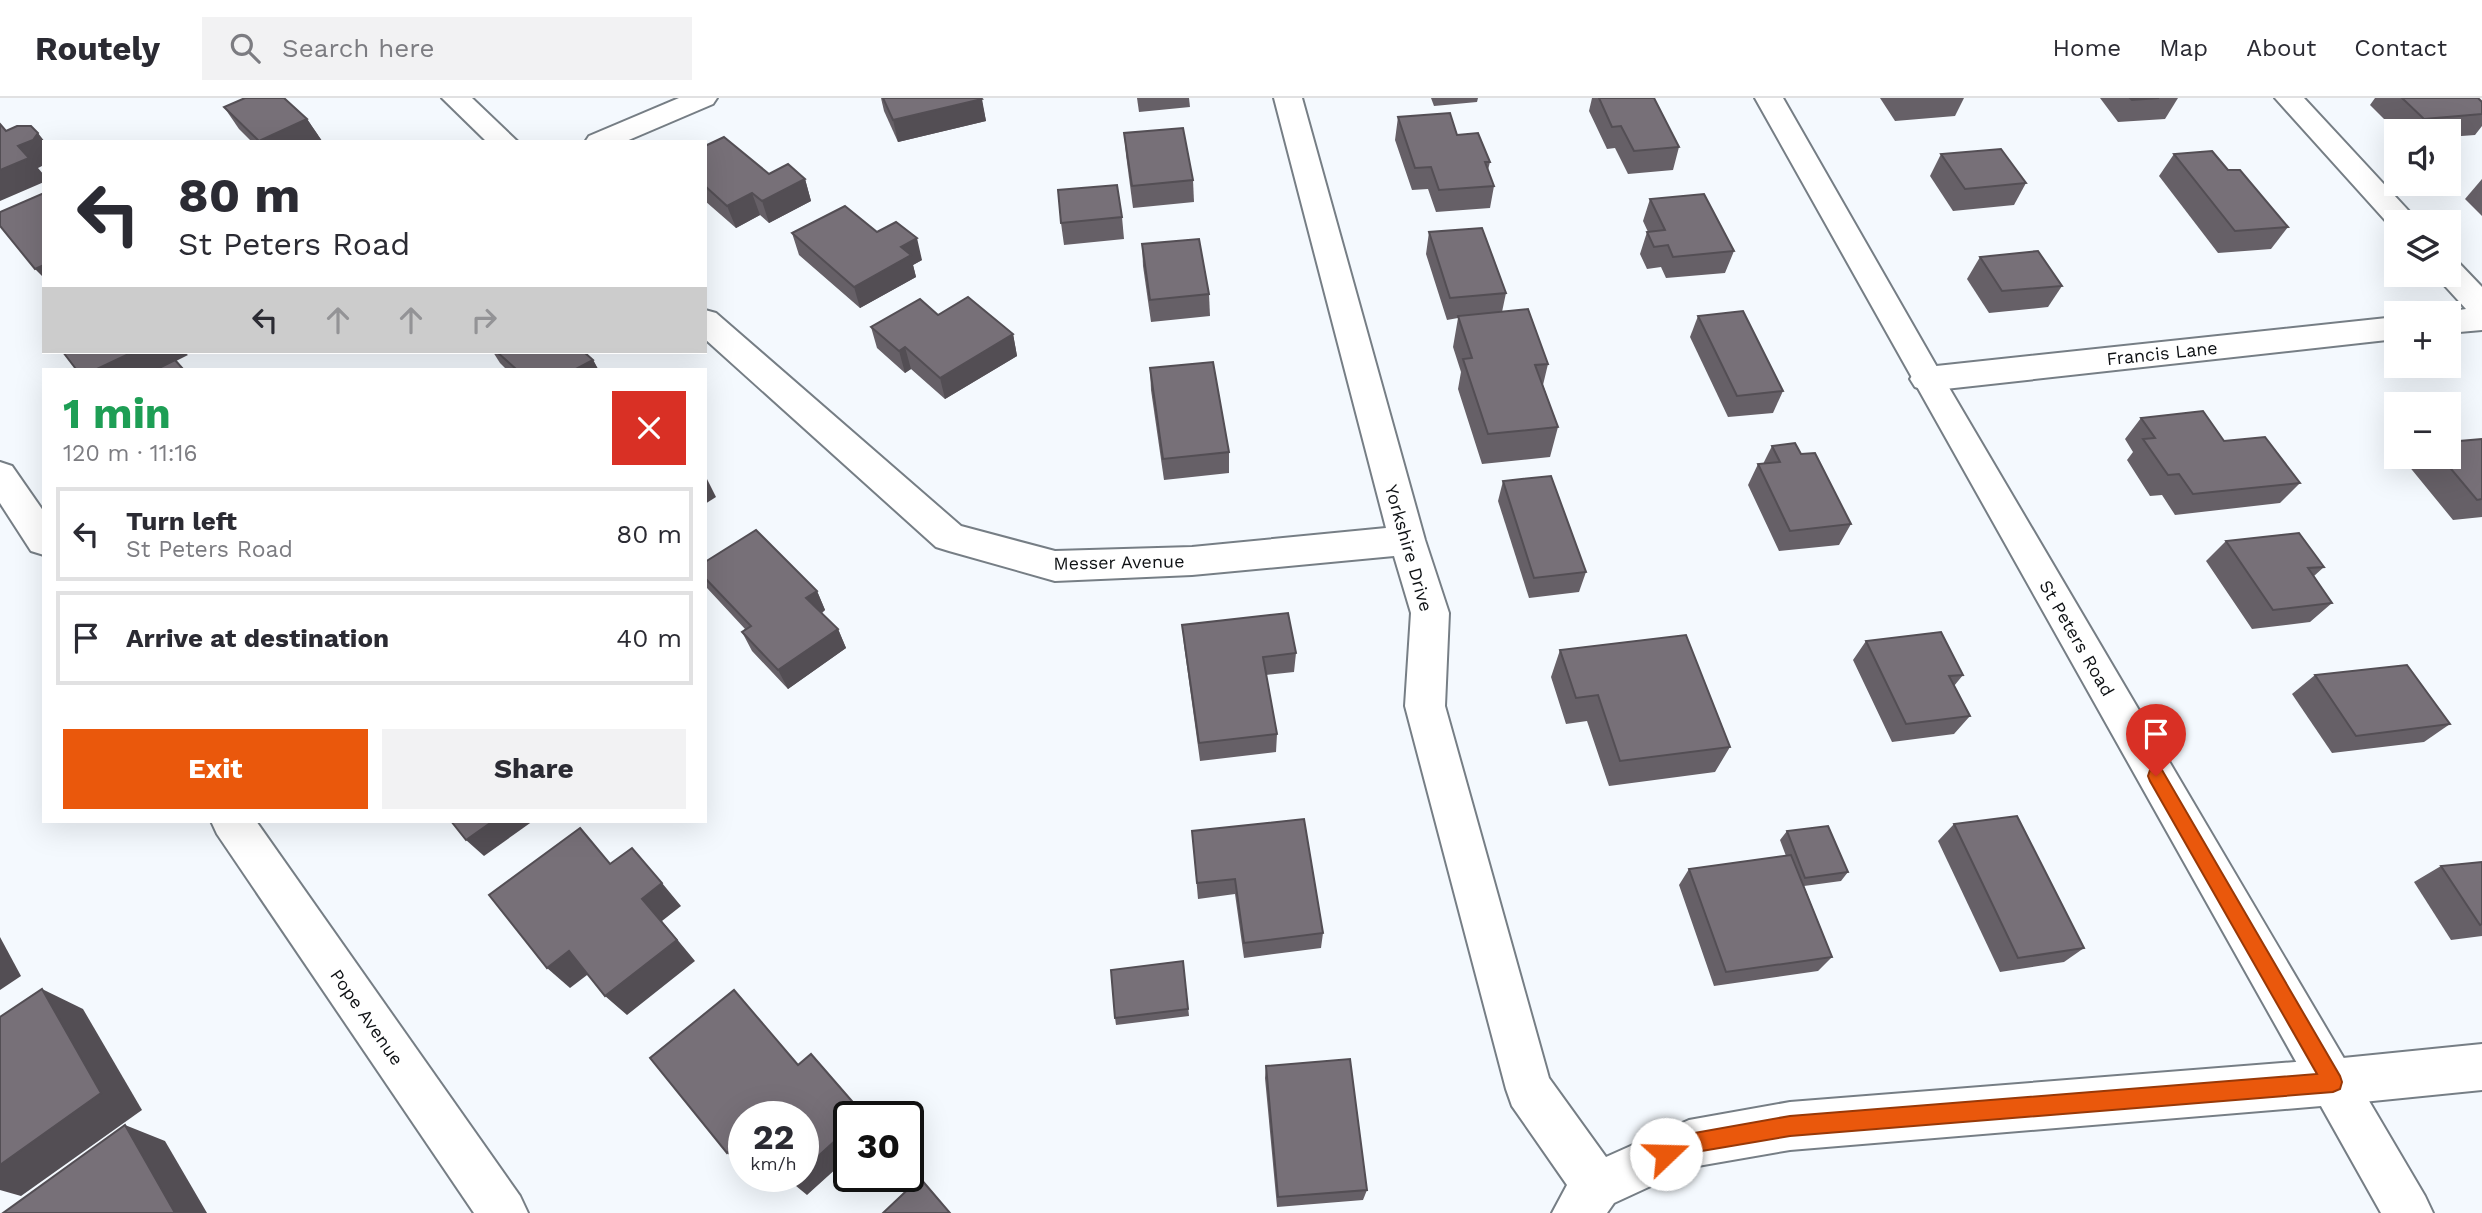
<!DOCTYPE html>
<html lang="en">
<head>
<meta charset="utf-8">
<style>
  body { margin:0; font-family:"Work Sans",sans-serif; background:#f2f2f3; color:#2b2b33; height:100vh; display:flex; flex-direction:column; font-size:26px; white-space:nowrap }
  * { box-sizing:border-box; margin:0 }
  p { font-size:23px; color:#7c7c81 }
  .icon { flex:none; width:38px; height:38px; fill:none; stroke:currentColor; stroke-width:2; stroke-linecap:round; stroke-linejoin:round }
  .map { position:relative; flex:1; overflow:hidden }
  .drawer { position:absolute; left:42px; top:270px; width:665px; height:455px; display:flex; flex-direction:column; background:#fff; border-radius:0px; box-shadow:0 7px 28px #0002 }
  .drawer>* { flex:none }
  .hud { position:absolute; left:42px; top:42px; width:665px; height:214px; border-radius:0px; box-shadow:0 7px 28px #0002; background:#fff; color:#2b2b33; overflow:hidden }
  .fabs { position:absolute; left:2384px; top:21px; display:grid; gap:14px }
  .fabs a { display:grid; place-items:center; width:77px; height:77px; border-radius:0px; background:#fff; box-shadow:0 7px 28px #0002; font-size:35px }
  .speed { position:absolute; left:728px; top:1003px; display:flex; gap:14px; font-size:35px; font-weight:700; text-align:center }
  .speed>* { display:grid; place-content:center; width:91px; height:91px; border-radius:50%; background:#fff; box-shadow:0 7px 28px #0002; line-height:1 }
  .speed small { font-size:18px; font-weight:400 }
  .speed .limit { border:4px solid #111; border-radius:10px; background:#fff; color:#111 }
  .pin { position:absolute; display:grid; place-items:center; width:60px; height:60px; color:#fff; margin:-72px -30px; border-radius:50% 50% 50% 0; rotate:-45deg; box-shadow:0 0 7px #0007 }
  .pin .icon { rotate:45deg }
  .me { position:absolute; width:77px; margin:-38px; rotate:69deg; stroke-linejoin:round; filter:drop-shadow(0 0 5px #0008) }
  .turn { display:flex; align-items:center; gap:24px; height:147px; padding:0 21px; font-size:32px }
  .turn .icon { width:91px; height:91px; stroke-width:2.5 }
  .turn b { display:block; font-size:49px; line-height:60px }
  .lanes { display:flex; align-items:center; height:66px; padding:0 21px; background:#0003; justify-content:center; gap:35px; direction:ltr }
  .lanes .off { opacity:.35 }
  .round { display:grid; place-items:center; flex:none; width:74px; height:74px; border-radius:0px; background:#f2f2f3 }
  .overview { display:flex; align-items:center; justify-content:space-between; height:119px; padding:0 21px }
  h1 { font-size:42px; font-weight:700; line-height:52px; color:#1e9e55 }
  .primary-button { display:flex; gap:14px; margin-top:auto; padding:14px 21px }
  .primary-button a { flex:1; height:80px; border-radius:0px; background:#ea580c; color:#fff; font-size:28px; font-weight:700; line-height:80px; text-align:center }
  .primary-button a+a { background:#f2f2f3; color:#2b2b33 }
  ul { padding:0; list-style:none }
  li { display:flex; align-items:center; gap:21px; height:94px; margin:0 14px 10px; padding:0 7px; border:4px solid #e1e1e2; border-radius:0px }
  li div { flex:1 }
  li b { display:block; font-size:26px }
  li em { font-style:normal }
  header { display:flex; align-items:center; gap:42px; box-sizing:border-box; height:98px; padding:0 35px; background:#fff; border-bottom:2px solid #e1e1e2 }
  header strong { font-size:33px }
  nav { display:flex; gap:38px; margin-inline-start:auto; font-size:24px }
  .search { width:490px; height:63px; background:#f2f2f3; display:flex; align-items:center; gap:18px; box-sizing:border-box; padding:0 24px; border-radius:0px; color:#7c7c81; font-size:26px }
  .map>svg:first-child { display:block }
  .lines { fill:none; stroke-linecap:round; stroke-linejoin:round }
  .street-casing { stroke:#767e85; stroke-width:4 }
  .primary-casing { stroke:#767e85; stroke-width:4 }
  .street { fill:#fff; fill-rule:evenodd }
  .primary { fill:#fff; fill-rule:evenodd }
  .wall { fill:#666067 }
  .shaded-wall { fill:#534e54 }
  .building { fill:#777078; stroke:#534e54; stroke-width:2 }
  .route { fill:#ea580c; stroke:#983908; stroke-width:2 }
  .labels { text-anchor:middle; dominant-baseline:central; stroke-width:5; stroke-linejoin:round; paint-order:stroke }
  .street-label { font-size:18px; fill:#0e1114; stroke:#fff }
</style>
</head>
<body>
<header>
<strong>Routely</strong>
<div class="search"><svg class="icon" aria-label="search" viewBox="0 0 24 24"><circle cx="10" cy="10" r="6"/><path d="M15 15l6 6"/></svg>Search here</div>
<nav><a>Home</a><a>Map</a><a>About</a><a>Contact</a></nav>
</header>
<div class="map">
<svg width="2482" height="1115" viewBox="0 0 2482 1115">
  <rect width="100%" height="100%" fill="#f4f9fe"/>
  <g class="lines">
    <g class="street-casing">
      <g id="street">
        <path d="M442,0h30l46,44h-31z"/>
        <path d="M679,0h38l-4,6 -89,38h-39l4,-6z"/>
        <path d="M1274,0h28l123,442 24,73 -4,93 104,372 57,79 83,-37 101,-18 543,-43 149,-15v46l-149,15 -543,45 -98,17 -78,36 -7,10h-55l15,-28 -55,-79 -6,-17 -101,-383 6,-93 -17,-57 -202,19 -137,6 -106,-30 -13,-4 -231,-208v-29l11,3 245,213 94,25 137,-4 194,-19z"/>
        <path d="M2275,0h29l115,124h-23v8l-3,-1z"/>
        <path d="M2448,162l11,3 23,24v43l-34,3v-20h-8l26,-4 -31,-34h13z"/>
        <path d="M2396,219v22l-469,52 -12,-4 -5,-8 5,-8 12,-4z"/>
        <path d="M0,364l12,4 32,46v43l-13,-4 -31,-48z"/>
        <path d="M211,723h45l264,375 8,17h-54l-257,-379z"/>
      </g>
    </g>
    <g class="primary-casing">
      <path id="primary" d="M1755,0h28l158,276 484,822 8,17h-52z"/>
    </g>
    <use href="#street" class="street"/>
    <use href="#primary" class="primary"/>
  </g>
  <g class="wall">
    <path d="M881,0h100l5,23 -88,21 -14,-31z"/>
    <path d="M1137,0h52l1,9 -51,5z"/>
    <path d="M1431,0h47l-1,4 -43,4z"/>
    <path d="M1592,0h62l25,49 -6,23 -45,4 -13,-26 -8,1 -18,-38z"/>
    <path d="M1880,0h84l-9,18 -60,5z"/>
    <path d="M2100,0h78l-13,21 -47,3z"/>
    <path d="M2375,0h103l4,4v24l-7,9 -27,2v-6h-52l-26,-26z"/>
    <path d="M224,9l83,12 15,22 -70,1 -13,-13z"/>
    <path d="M1398,19l59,18 33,27 -2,8 6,16 -4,22 -54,4 -8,-23 -16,1 -17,-50z"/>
    <path d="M1124,35l69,47 1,22 -61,6 -7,-53z"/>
    <path d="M705,48l64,28 36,5 6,22 -42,22 -9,-8 -24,13 -31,-27z"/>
    <path d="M1941,56l85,29 -12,22 -61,6 -23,-35z"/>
    <path d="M2174,56l54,16 60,57 -17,22 -53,4 -59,-77z"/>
    <path d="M2482,81v37l-17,-17z"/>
    <path d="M1650,101l84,52 -9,22 -59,5 -5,-11 -14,2 -7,-15 7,-22h1l-5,-11z"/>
    <path d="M1122,119l2,22 -60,6 -3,-22z"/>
    <path d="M877,134l45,28 -9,5 3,12 -56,31 -61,-53 -7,-22z"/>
    <path d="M1429,134l77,61 -4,19 46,52 -5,21 15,42 -8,30 -68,7 -24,-75 3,-17 -8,-25 5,-29 -11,2 -21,-66z"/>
    <path d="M1142,146l67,50 1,22 -59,6 -8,-56z"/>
    <path d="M1980,159l82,29 -14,21 -59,6 -22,-34z"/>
    <path d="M938,217l75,19 4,22 -72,43 -34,-30 -6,4 -28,-25 -6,-21z"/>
    <path d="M1698,218l85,75 -10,22 -45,4 -38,-80z"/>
    <path d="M493,254h91l9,8 5,9h-92l-6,-6z"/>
    <path d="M1150,270l79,84v21l-65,7 -13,-90z"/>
    <path d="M2141,320l83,23 76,42 -20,20 -105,12 -13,-20 -12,1 -23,-36 6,-8 -8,-13z"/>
    <path d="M2482,341v78l-29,3 -45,-55 8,-8h32z"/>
    <path d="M1772,348l29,8 50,70 -12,21 -60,6 -31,-66 10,-21h5z"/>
    <path d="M1503,383l83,91 -7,20 -50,6 -31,-97z"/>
    <path d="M2226,443l98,26 -10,9 18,27 -22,19 -58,7 -46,-68z"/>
    <path d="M705,464l112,29 8,19 -3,3 16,16 8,19 -58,41 -36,-38 -10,-19 3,-3 -38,-41 -2,-2z"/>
    <path d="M1182,527l114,28 -2,19 -28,3 11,59 -1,18 -76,9 -16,-116z"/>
    <path d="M1866,543l97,34 -9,11 16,30 -16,18 -62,8 -39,-82z"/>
    <path d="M1560,552l170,97 -15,25 -106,14 -22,-65 -21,3 -15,-47z"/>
    <path d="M2315,577l135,49 -26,18 -92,11 -40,-59z"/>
    <path d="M1954,726l130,124 -20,14 -64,10 -62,-131z"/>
    <path d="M1192,733l131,102 -2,15 -77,10 -9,-64 -37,5z"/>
    <path d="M1787,733l61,41 -7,9 -37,5 28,71 -14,14 -104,15 -35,-101 10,-16 97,-13 -6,-16z"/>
    <path d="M2482,764v74l-31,4 -37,-58 27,-16z"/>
    <path d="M1183,863l6,55 -73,9 -1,-7z"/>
    <path d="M1266,968l101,124 -4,10 -86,7 -12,-129z"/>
  </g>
  <g class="shaded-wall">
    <path d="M982,1l4,22 -88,21 -5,-22z"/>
    <path d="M307,21l15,22h-63z"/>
    <path d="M38,35l7,9h-1v23l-6,3 6,7v7l-44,19v-31l18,-24z"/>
    <path d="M805,81l6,22 -42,22 -7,-22z"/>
    <path d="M752,95l8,22 -24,13 -9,-22z"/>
    <path d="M917,140l5,22 -9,5 3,12 -56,31 -6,-21 47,-40z"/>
    <path d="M44,167v13l-9,-9z"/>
    <path d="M1013,236l4,22 -72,43 -5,-21z"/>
    <path d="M905,249l6,22 -6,4 -6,-22z"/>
    <path d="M133,254h51l4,3 -28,14h-63z"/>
    <path d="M593,262l5,9h-22z"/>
    <path d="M705,379h1l10,20 -11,7z"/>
    <path d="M817,493l8,19 -10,7 -9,-19z"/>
    <path d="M838,531l8,19 -58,41 -10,-19z"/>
    <path d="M493,723h40l-49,35 -18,-16z"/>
    <path d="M662,785l19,23 -19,15 33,40 -68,54 -22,-19 37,-97z"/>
    <path d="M0,839l21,39 -21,14z"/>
    <path d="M569,853l22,21 -21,16 -23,-20z"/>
    <path d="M42,891l41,20 59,101 -121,86 -21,-6v-25z"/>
    <path d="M125,1027l40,16 42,72h-32z"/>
    <path d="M849,1030v29l-42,38 -17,-14 6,-5h7v-6z"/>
    <path d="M744,1040v29l-17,-14z"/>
  </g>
  <g class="building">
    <path d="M245,0h39l23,21 -48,22 -35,-34z"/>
    <path d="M883,0h98l1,1 -89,21z"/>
    <path d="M1599,0h55l25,49 -45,4 -13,-25 -9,1z"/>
    <path d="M2130,0h29l-27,2z"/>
    <path d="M2402,0h76l4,4v12l-58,5z"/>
    <path d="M1450,15l7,22 21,-2 12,29h-5l9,24 -55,4 -8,-23 -16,1 -17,-51z"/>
    <path d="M0,26l6,7 11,-5h14l7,7 -5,7 -15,6 11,12 -29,12z"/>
    <path d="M1183,30l10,52 -61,6 -8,-53z"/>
    <path d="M724,39l45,37 19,-10 17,15 -43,22 -10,-8 -25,13 -22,-20v-40z"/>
    <path d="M2001,51l25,34 -61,6 -24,-35z"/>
    <path d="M2212,53l16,19h12l48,57 -53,4 -61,-77z"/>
    <path d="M1117,87l5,32 -61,6 -3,-33z"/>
    <path d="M44,95v72l-9,4 -35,-43v-14z"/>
    <path d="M1704,96l30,57 -61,6 -5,-12 -14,2 -7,-15 18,-2 -15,-31z"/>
    <path d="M845,108l32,26 19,-10 21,16 -16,9 10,8 -57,32 -62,-54z"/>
    <path d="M1482,130l24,65 -56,5 -21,-66z"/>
    <path d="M1199,141l10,55 -59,6 -8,-56z"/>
    <path d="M2038,153l24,35 -60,5 -22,-34z"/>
    <path d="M968,199l45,37 -73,44 -35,-31 -6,4 -28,-24 49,-28 18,16z"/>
    <path d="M1528,211l20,55 -13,1 23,62 -70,7 -25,-75 9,-1 -14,-42z"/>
    <path d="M1743,213l40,80 -46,5 -39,-80z"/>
    <path d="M63,254h70l-36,17h-21z"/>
    <path d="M497,254h87l9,8 -17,9h-60z"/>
    <path d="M175,262l8,9h-26z"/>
    <path d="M1213,264l16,90 -66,7 -13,-91z"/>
    <path d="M2203,313l21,30 41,-4 35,46 -107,11 -14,-20 -11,1 -25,-36 12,-1 -14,-20z"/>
    <path d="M2482,341v60l-5,1 -36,-43h7v-15z"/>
    <path d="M1795,345l6,11 14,-1 36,71 -61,7 -32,-67 22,-2 -8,-16z"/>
    <path d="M1551,378l35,96 -52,6 -31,-97z"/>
    <path d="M756,432l61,61 -11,7 32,31 -60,41 -36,-38 9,-6 -46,-48v-16z"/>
    <path d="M2299,435l25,34 -16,1 24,35 -59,7 -47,-69z"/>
    <path d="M1288,515l8,40 -33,4 14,77 -78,9 -17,-118z"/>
    <path d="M1941,534l22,43 -14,1 21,40 -64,8 -40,-83z"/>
    <path d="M1686,537l44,112 -110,14 -22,-66 -22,3 -16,-48z"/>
    <path d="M2407,567l43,59 -94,12 -41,-61z"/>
    <path d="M2017,718l67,132 -66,10 -64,-134z"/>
    <path d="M1304,721l19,114 -79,10 -9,-64 -38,4 -5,-52z"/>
    <path d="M451,723h42l-27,19z"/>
    <path d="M1828,728l20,46 -43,6 -18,-47z"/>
    <path d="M580,730l30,36 22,-16 30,35 -20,16 35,41 -72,56 -36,-45 -22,17 -58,-73z"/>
    <path d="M1791,757l41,102 -106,15 -37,-103z"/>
    <path d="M2482,764v62l-2,1 -39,-59z"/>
    <path d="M1183,863l5,48 -73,9 -4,-48z"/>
    <path d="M42,891l59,104 -101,72v-148z"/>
    <path d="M734,892l64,75 13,-11 53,61 -2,1h-13v12l-46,42v-54h-59v22l-17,15 -77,-95z"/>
    <path d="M1350,961l17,131 -89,7 -12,-131z"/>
    <path d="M125,1027l50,88h-172z"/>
    <path d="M786,1078h10l-6,5z"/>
    <path d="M920,1080l30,35h-67z"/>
  </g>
  <path class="route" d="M2156,670l6,2 178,306 2,6 -2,7 -7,3 -543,44 -100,17 -24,11 -7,-2 -3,-8 3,-7 30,-13 101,-18 527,-42 -167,-293 -2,-5 2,-6z"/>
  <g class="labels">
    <g class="street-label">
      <text transform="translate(2162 255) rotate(-6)">Francis Lane</text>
      <text transform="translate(1409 450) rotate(74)">Yorkshire Drive</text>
      <text transform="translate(1119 464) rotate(-1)">Messer Avenue</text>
      <text transform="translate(2077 540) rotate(60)">St Peters Road</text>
      <text transform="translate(367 919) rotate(55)">Pope Avenue</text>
    </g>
  </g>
</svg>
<div class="fabs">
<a><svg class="icon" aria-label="sound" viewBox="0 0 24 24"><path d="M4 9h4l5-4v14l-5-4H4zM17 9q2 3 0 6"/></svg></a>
<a><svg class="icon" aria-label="layers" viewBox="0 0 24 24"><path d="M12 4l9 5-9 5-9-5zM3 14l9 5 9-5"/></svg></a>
<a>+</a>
<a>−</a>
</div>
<div class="speed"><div>22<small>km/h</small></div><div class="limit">30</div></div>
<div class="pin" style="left:2156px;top:678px;background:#d93025"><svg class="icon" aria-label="arrive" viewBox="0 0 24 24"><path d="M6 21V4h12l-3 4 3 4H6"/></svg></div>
<svg class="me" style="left:1666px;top:1056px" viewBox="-20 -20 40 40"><circle r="19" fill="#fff"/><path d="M0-13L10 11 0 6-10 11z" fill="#ea580c"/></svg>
<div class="hud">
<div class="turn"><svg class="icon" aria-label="left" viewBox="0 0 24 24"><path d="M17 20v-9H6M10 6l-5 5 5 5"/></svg><div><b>80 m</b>St Peters Road</div></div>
<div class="lanes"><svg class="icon" aria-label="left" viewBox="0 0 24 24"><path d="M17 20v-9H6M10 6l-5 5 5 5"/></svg><svg class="icon off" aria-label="ahead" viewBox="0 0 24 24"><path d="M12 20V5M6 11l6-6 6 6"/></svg><svg class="icon off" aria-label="ahead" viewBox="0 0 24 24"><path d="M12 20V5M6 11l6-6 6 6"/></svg><svg class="icon off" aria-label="right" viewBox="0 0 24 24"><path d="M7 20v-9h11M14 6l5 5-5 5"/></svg></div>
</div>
<section class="drawer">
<div class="overview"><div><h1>1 min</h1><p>120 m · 11:16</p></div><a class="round" style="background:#d93025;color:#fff"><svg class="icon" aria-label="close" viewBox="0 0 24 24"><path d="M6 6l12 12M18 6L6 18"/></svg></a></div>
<ul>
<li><svg class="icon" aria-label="left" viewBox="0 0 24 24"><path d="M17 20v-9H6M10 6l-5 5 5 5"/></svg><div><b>Turn left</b><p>St Peters Road</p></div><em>80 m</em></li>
<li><svg class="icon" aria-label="arrive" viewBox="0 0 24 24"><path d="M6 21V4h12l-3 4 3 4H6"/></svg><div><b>Arrive at destination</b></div><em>40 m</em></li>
</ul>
<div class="primary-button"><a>Exit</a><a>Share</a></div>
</section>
</div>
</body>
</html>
